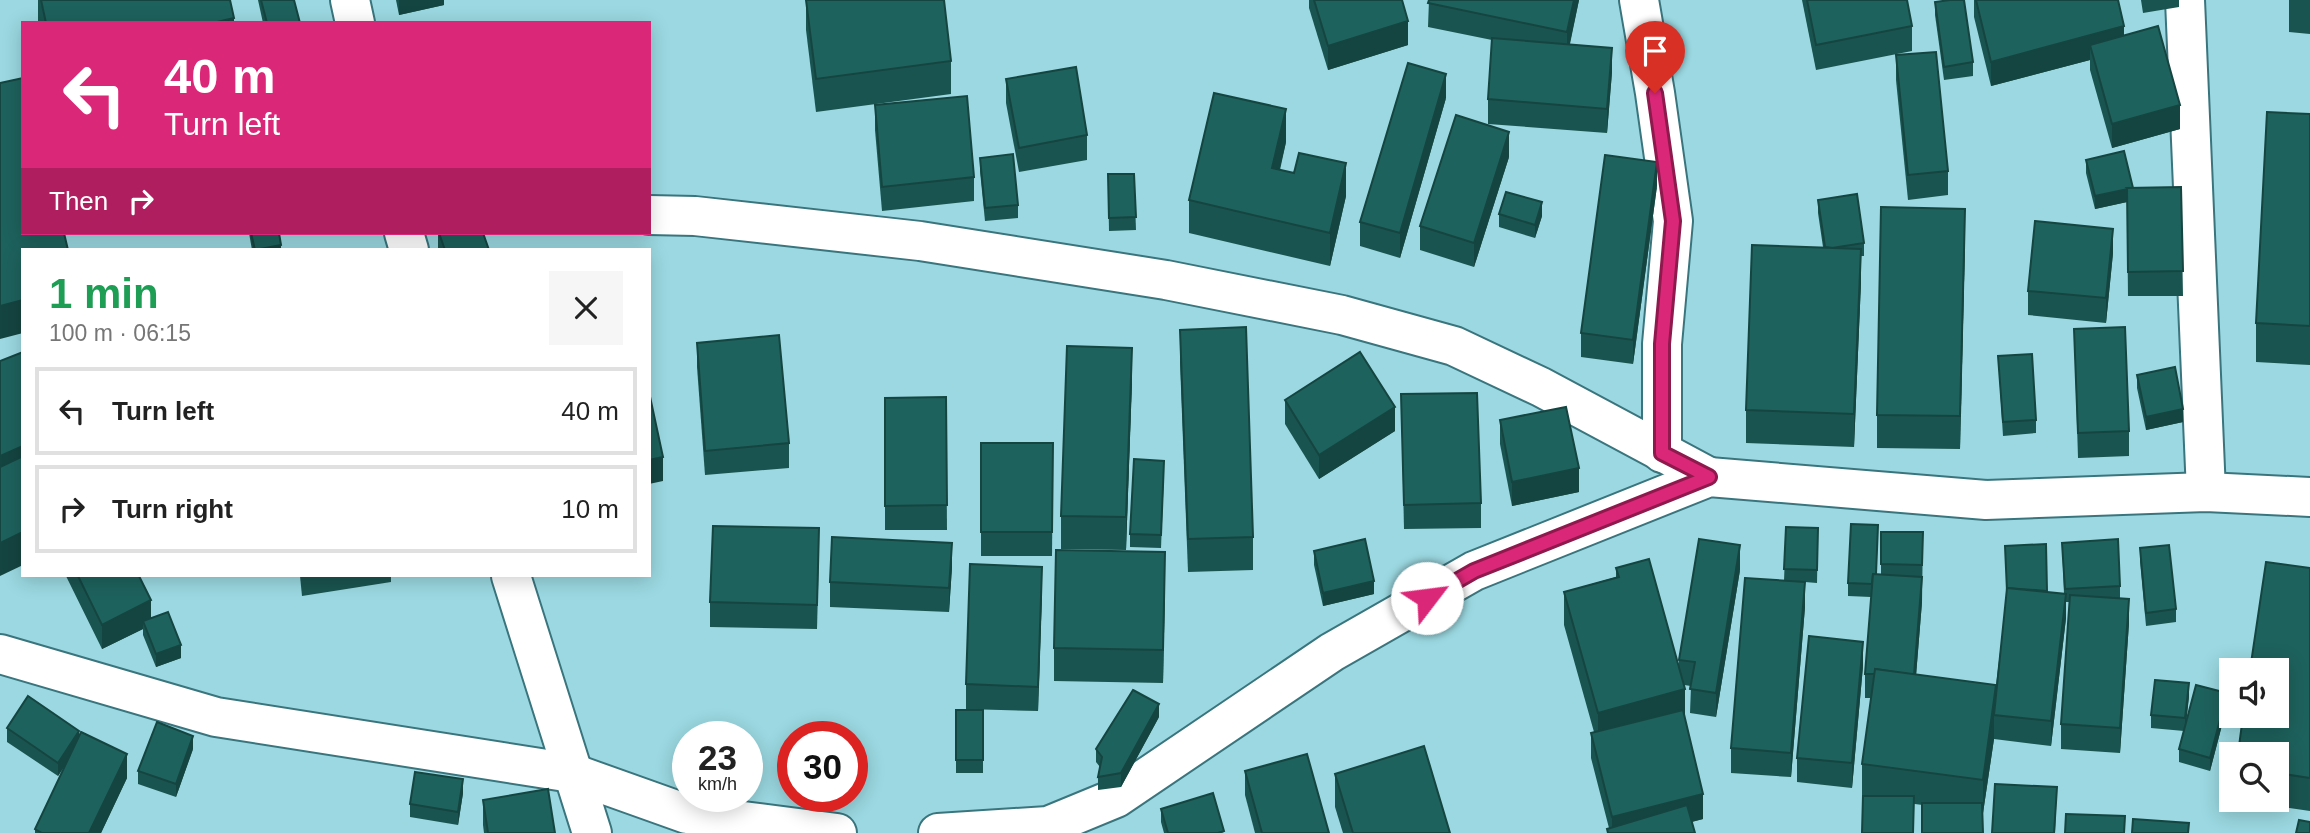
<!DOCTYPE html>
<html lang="en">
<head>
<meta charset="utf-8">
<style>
  body { margin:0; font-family:Helvetica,sans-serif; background:#f6f6f6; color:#222; height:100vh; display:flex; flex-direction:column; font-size:26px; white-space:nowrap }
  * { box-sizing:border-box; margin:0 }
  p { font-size:23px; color:#767676 }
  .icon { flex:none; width:38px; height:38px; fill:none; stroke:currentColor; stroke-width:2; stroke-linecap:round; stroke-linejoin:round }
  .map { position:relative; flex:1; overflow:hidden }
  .panel { position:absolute; left:21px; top:248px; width:630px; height:329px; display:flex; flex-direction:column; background:#fff; border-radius:0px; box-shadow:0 4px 18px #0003 }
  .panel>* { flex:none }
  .top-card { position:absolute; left:21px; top:21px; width:630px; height:214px; border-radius:0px; box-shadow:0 4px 18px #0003; background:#db2777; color:#fff; overflow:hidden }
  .buttons { position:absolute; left:2219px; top:658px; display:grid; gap:14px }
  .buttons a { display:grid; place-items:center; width:70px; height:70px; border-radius:0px; background:#fff; box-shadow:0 4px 18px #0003; font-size:35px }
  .speed { position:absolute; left:672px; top:721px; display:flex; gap:14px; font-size:35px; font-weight:700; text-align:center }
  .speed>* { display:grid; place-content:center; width:91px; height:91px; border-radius:50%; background:#fff; box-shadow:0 4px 18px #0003; line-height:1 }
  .speed small { font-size:18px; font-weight:400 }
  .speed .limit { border:10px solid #d22; background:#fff; color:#111 }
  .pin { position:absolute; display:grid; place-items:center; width:60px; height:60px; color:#fff; margin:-72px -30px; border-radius:50% 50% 50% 0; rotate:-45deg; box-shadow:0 0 7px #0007 }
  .pin .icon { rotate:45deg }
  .me { position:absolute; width:77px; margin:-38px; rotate:60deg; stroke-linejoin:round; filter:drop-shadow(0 0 5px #0008) }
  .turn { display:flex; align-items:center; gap:24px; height:147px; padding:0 28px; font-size:32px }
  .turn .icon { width:91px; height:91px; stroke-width:2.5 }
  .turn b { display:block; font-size:49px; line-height:60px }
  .then { display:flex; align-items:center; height:66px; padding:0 28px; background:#0003; gap:14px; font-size:26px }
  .round { display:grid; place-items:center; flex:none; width:74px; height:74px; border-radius:0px; background:#f6f6f6 }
  .overview { display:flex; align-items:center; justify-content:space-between; height:119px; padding:0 28px }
  h1 { font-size:42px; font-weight:800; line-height:52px; color:#1e9e55 }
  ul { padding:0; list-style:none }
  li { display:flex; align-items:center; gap:21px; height:88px; margin:0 14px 10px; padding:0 14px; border:4px solid #e0e0e0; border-radius:0px }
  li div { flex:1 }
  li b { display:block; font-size:26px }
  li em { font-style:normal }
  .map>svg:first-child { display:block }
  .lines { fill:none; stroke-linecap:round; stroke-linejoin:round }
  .minor-casing { stroke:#3a757e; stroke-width:42 }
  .minor { stroke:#fff; stroke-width:38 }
  .wall { fill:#1a5450 }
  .shaded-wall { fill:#154541 }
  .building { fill:#1e625d; stroke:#154541; stroke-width:2 }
  .route-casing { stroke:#8e194d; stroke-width:18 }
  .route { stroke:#db2777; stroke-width:12 }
</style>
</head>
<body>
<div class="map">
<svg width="2310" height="833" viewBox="0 0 2310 833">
  <rect width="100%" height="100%" fill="#9bd8e1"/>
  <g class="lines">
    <g class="minor-casing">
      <g id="minor">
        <path d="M350,0l5,23"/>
        <path d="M1639,0l16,93 18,128 -11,123v109"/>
        <path d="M2185,0l21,492"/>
        <path d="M649,215l46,1 225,25 246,39 176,35 112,31 87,41 168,90"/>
        <path d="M404,233l5,17"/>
        <path d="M511,576l81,257"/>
        <path d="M0,654l216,63 356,56 115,41 150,19"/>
        <path d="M938,833l110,-7 68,-28 216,-146 142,-81 235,-94 277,23 220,-8 104,5"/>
      </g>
    </g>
    <use href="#minor" class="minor"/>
  </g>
  <g class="wall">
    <path d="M38,0h192l4,23h-196z"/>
    <path d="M258,0h36l6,23h-37z"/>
    <path d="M396,0h48v5l-45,10z"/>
    <path d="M806,0l145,61v33l-135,18 -10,-82z"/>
    <path d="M1309,0h93l6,45 -80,25 -19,-62z"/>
    <path d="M1429,0h150l-9,44 42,28 -5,61 -119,-9v-25l4,-59 -64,-13z"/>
    <path d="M1802,0h105l5,26v25l-96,19z"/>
    <path d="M1974,0h144l6,35 56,94 -68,19 -22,-78v-10l-99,26 -17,-69z"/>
    <path d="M2141,0h38v7l-36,6z"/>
    <path d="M2289,0h21v34l-21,-2z"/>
    <path d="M1935,2l38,60v14l-29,4 -9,-65z"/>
    <path d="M1896,55l52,116v24l-40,5 -12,-120z"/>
    <path d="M1006,79l81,56v25l-68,12 -13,-69z"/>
    <path d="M1446,98l-46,160 -40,-12v-24z"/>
    <path d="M875,105l99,72v24l-92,10 -7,-81z"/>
    <path d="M2310,114v251l-54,-3v-39z"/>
    <path d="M1286,142l-6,28 66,26 -16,70 -141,-33v-33z"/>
    <path d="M1509,157l-35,110 -54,-17v-24z"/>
    <path d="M980,158l38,47v13l-33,3 -5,-50z"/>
    <path d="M2086,160l47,28 48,-1 2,109h-55l-1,-94 -32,7 -9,-36z"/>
    <path d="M1108,174h26l2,56 -27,1z"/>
    <path d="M1657,186l-24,178 -52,-7v-24z"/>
    <path d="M1818,200l46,43v13h-3v26l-7,165 -108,-4v-33l77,-163 -5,-34z"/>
    <path d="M1499,214l43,2 -7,22 -36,-11z"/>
    <path d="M249,233h30l2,17h-29z"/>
    <path d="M438,233h45l6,17h-51z"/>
    <path d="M1965,242l-5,207 -83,-1v-33z"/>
    <path d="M2113,253l-7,70 -78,-8v-24z"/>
    <path d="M2074,329l55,102v25l-51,2z"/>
    <path d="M1180,330l73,207v33l-65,2 -8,-210z"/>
    <path d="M697,343l92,100v25l-84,7 -8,-108z"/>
    <path d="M1998,356l38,64v13l-33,3z"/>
    <path d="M2137,375l46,47 -37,8 -9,-42z"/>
    <path d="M1132,381l-6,169 -65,-1v-33z"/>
    <path d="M1401,394l80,109v25l-77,1z"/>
    <path d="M946,397l1,133h-62v-132z"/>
    <path d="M1285,400l110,31 -76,48 -34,-55z"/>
    <path d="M1500,420l79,72 -67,14 -12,-62z"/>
    <path d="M981,443h72l-1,113h-71z"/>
    <path d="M1164,474l-3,74 -31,-1v-13z"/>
    <path d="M1786,527l32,1 -1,55 -12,-1v25l-14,170 -60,-4v-25l53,-167z"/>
    <path d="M1881,532h42l-1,70 -6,73 80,10 11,-90 -2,-49 42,46 17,2 -2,-51 58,43v12l9,25 -9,130 -59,-4v-25l9,-122h-4v16l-15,128 -57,-7 -11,74 -121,-16v-33l9,-66h-6v-24l6,-77 -23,-1v-13l30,-45 -2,36h5z"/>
    <path d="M2140,548l36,61v13l-30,4 -6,-65z"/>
    <path d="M1314,551l60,43 -51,12 -9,-41z"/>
    <path d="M819,553l-2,76 -107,-2v-25z"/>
    <path d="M952,567l-3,45 -119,-5v-25z"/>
    <path d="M1616,568l63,99v-7l61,-90 -24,147 -26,-4 1,-27 -7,-1 1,33 18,101 -11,3 3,11h-88v-4l2,-1 -18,-70v-25l3,-1 -30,-107v-33l52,-15z"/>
    <path d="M2310,568v243l-74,-11h41v-46z"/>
    <path d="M66,576h73l12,42 30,40 -25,9 -13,-32v-6l-41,20z"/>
    <path d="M300,576h91v6l-89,14z"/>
    <path d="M1165,585l-2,98 -109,-2v-33z"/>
    <path d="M1042,591l-4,120 -72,-2v-25z"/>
    <path d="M1863,666l-11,122 -55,-6v-24z"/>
    <path d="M2189,696l-3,29 41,-19 -17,65 -31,-9v-13l5,-18 -33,-3v-13z"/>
    <rect x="956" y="710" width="27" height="63"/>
    <path d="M1159,717l-38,70 -23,3v-13l2,-10 -4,-5v-13z"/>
    <path d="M7,728l72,9 48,41 -26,55h-66v-4l32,-67 -9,14 -51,-34z"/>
    <path d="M193,749l-17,48 -38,-13v-13z"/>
    <path d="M1245,771l84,62h-74l-10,-38z"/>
    <path d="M1335,774l115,59h-107l-8,-26z"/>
    <path d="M463,793l-5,32 -48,-8v-13z"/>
    <path d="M483,800l72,33h-71l-1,-8z"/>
    <path d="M1161,809l63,24h-60l-3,-11z"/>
  </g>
  <g class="shaded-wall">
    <path d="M399,0h45v5l-45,10z"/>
    <path d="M1574,0h5l-12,56v-24z"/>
    <path d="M234,18v5h-21z"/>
    <path d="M1408,21v24l-80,25v-24z"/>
    <path d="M2124,26v25l-34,-6v15l-99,26v-24z"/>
    <path d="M1612,48v24l-5,61v-24z"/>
    <path d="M1446,74v24l-46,160v-25z"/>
    <path d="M2180,105v24l-68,19v-24z"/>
    <path d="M1286,109v33l-14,59v-33z"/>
    <path d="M1509,132v25l-35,110v-24z"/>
    <path d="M1657,162v24l-24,178v-24z"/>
    <path d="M1346,163v33l-16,70v-33z"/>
    <path d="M2127,189v13l-32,7v-13z"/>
    <path d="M1542,202v14l-7,22v-13z"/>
    <path d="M1965,209v33l-5,207v-33z"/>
    <path d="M2113,229v24l-7,70v-25z"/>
    <path d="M281,245v5h-23z"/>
    <path d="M1861,249v33l-7,165v-33z"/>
    <path d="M23,300v33l-23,6v-33z"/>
    <path d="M1132,348v33l-6,169v-33z"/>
    <path d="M1395,407v24l-76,48v-24z"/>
    <path d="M2183,409v13l-37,8v-13z"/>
    <path d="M23,446v33l-23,9v-32z"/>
    <path d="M663,457v24l-14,3v-24z"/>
    <path d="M1579,468v24l-67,14v-24z"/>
    <path d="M23,532v33l-23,11v-33z"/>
    <path d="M952,543v24l-3,45v-24z"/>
    <path d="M1740,545v25l-24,147v-24z"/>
    <path d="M1165,552v33l-2,98v-33z"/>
    <path d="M1042,567v24l-4,120v-24z"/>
    <path d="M1922,577v25l-8,99v-24z"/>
    <path d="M1374,581v13l-51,12v-13z"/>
    <path d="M1805,582v25l-14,170v-24z"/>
    <path d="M2066,594v24l-15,128v-25z"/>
    <path d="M2129,599v24l-9,130v-25z"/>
    <path d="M151,600v25l-8,-4v8l-41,20v-24z"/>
    <path d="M1863,642v24l-11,122v-25z"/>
    <path d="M181,645v13l-25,9v-13z"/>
    <path d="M2189,683v13l-4,35v-13z"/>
    <path d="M1996,685l-2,30v24l-11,74v-33z"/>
    <path d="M1685,689v33l-87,24v-33z"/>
    <path d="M2227,693v13l-17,65v-13z"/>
    <path d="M1159,704v13l-38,70v-14z"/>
    <path d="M79,731v13l-21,32v-13z"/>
    <path d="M193,736v13l-17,48v-13z"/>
    <path d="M127,754v24l-26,55h-12z"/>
    <path d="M463,779v14l-5,32v-13z"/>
    <path d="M2057,787l-2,46h-1z"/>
    <path d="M1703,794v25l-58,14h-33v-16z"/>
  </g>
  <g class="building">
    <path d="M41,0h189l4,18 -21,5h-167z"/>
    <path d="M261,0h33l6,23h-33z"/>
    <path d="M806,0h138l7,61 -135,18z"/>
    <path d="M1314,0h88l6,21 -80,25z"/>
    <path d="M1429,0h145l-7,32 -139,-29z"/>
    <path d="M1807,0h100l5,26 -96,19z"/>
    <path d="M1950,0h14l9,62 -29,5 -9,-65z"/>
    <path d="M1976,0h142l6,26 -133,36z"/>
    <path d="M2158,26l22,79 -68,19 -22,-79z"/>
    <path d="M1492,38l120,10 -5,61 -119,-10z"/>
    <path d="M1936,52l12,119 -40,4 -12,-120z"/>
    <path d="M1408,63l38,11 -46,159 -40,-11z"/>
    <path d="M1076,67l11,68 -68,13 -13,-69z"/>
    <path d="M23,78v155h41l4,17h-45v50l-23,6v-223z"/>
    <path d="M1214,93l72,16 -14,59 22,5 5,-20 47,10 -16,70 -141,-33z"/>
    <path d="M967,96l7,81 -92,10 -7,-82z"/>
    <path d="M2267,112l43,2v212l-54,-3z"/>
    <path d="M1456,115l53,17 -35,111 -54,-17z"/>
    <path d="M2124,151l9,37h-6l1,1 -33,7 -9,-36z"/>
    <path d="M1013,154l5,51 -33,3 -5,-50z"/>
    <path d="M1605,155l52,7 -24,178 -52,-7z"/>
    <path d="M1108,174h26l2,43 -27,1z"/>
    <path d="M2181,187l2,84 -55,1 -1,-84z"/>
    <path d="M1506,192l36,10 -7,23 -36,-11z"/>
    <path d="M1857,194l7,49 -32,5 -7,-1 -7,-47z"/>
    <path d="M1881,207l84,2 -5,207 -83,-1z"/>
    <path d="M2035,221l78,8 -7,69 -78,-7z"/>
    <path d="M251,233h28l2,12 -26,5z"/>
    <path d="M439,233h44l6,17h-44z"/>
    <path d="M1752,245l109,4 -7,165 -108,-4z"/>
    <path d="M1246,327l7,210 -65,2 -8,-209z"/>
    <path d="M2125,327l4,104 -51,2 -4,-104z"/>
    <path d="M779,335l10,108 -84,8 -8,-108z"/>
    <path d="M1067,346l65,2 -6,169 -65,-1z"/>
    <path d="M23,352v94l-23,10v-95z"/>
    <path d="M1360,352l35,55 -76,48 -34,-55z"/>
    <path d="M2032,354l4,66 -33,2 -5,-66z"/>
    <path d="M2175,367l8,42 -37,8 -9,-42z"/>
    <path d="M649,392l14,65 -14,3z"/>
    <path d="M1477,393l4,110 -77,2 -3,-111z"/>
    <path d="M946,397l1,108 -62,1v-108z"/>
    <path d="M1566,407l13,61 -67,14 -12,-62z"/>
    <path d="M981,443h72l-1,89h-71z"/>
    <path d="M23,456v76l-23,11v-76z"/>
    <path d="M1134,459l30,2 -3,74 -31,-1z"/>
    <path d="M1851,524l27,1 -2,49h-3l-1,10 -24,-1z"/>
    <path d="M713,526l106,2 -2,77 -107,-3z"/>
    <path d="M1786,527l32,1 -1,42 -33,-1z"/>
    <path d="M1881,532h42l-1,33 -41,-1z"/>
    <path d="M832,537l120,6 -3,45 -119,-6z"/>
    <path d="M1365,539l9,42 -51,12 -9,-42z"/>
    <path d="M1699,539l41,6 -24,148 -26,-4 5,-27 -16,-2z"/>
    <path d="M2118,539l2,47 -55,3 -3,-46z"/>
    <path d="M2046,544l1,47 -40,-3v3l-2,-45z"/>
    <path d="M2169,545l7,64 -30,4 -6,-65z"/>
    <path d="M1056,550l109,2 -2,98 -109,-2z"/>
    <path d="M1649,559l36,130 -87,24 -34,-121 55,-15 -3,-9z"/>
    <path d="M2266,562l44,6v210l-33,-5v-19h-39l5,-38h34v-46h-27z"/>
    <path d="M970,564l72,3 -4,120 -72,-3z"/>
    <path d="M1873,574l49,3 -8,98 -39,-6v5h-10z"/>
    <path d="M78,576h61l12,24 -49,25z"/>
    <path d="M1745,578l60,4 -14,171 -60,-5z"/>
    <path d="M2007,588l59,6 -15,127 -57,-6z"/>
    <path d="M2070,595l59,4 -9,129 -59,-4z"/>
    <path d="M168,612l13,33 -25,9 -13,-33z"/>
    <path d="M1809,636l54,6 -11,121 -55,-5z"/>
    <path d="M1875,669l121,16 -13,95 -121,-16z"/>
    <path d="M2155,680l34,3 -4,35 -34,-3z"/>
    <path d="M2196,685l31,8 -17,65 -31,-9z"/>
    <path d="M1133,690l26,14 -38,69 -23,4 4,-20 -6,-8z"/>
    <path d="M28,696l51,35 -21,32 -51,-35z"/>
    <rect x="956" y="710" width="27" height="50"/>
    <path d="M1683,710l20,84 -91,23 -21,-84z"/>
    <path d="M157,722l36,14 -17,48 -38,-13z"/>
    <path d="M81,732l46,22 -38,79h-47l-7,-4z"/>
    <path d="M1424,746l26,87h-97l-18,-59z"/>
    <path d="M1307,754l22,79h-67l-17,-62z"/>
    <path d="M415,772l48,7 -5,33 -48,-8z"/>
    <path d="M1995,784l62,3 -3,46h-62z"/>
    <path d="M548,789l7,44h-67l-5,-33z"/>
    <path d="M1213,793l11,38 -6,2h-50l-7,-24z"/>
    <path d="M1863,796h51l-1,37h-51z"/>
    <path d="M1922,803h60l1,30h-61z"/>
    <path d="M1687,805l8,28h-87l-1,-4z"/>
    <path d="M2066,814l59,2 -1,17h-59z"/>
    <path d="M2133,819l56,4 -1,10h-56z"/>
    <path d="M2299,820l11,2v11h-14z"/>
  </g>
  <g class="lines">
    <g class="route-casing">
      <path id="route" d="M1427,598l47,-27 235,-94 -47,-24v-109l11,-123 -18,-128"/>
    </g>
    <use href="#route" class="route"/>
  </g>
</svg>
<div class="buttons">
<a><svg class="icon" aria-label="sound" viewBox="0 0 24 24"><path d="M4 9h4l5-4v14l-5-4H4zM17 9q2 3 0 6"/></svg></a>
<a><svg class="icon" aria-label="search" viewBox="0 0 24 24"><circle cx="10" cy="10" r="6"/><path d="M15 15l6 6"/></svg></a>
</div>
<div class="speed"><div>23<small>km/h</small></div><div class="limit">30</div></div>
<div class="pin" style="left:1655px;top:93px;background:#d93025"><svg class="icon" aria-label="arrive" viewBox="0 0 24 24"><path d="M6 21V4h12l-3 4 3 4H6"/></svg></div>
<svg class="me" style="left:1427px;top:598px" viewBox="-20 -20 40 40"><circle r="19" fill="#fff"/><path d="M0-13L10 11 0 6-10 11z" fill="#db2777"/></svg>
<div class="top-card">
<div class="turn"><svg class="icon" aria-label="left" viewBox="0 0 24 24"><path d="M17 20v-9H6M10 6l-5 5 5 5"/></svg><div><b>40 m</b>Turn left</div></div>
<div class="then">Then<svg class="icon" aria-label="right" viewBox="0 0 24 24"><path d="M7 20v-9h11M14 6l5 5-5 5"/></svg></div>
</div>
<section class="panel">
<div class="overview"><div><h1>1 min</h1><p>100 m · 06:15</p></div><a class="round"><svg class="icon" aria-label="close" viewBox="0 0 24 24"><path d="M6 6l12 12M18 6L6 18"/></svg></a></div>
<ul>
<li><svg class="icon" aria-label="left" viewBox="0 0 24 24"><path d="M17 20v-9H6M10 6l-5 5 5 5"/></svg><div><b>Turn left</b></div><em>40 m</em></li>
<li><svg class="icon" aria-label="right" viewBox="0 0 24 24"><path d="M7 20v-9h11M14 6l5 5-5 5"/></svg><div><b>Turn right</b></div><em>10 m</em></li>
</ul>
</section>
</div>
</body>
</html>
